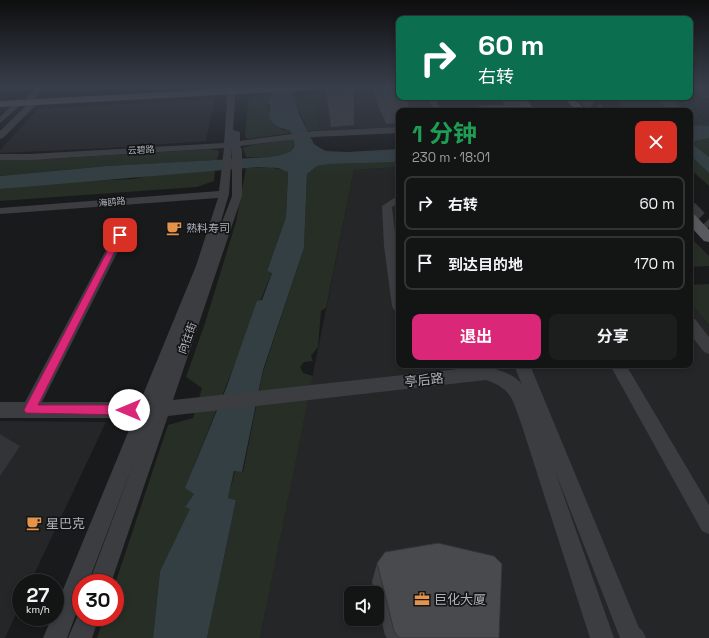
<!DOCTYPE html>
<html lang="zh">
<head>
<meta charset="utf-8">
<style>
  body { margin:0; font-family:"Space Grotesk","Noto Sans SC",sans-serif; background:#1c1d1d; color:#f1f3f6; height:100vh; display:flex; flex-direction:column; font-size:15px; white-space:nowrap }
  * { box-sizing:border-box; margin:0 }
  p { font-size:13px; color:#9d9ea0 }
  .icon { flex:none; width:22px; height:22px; fill:none; stroke:currentColor; stroke-width:2; stroke-linecap:round; stroke-linejoin:round }
  .map { position:relative; flex:1; overflow:hidden }
  .side { position:absolute; left:396px; top:108px; width:297px; height:260px; display:flex; flex-direction:column; background:#131414; border-radius:8px; box-shadow:0 2px 6px #0003,0 0 0 1px #323334 }
  .side>* { flex:none }
  .top-card { position:absolute; left:396px; top:16px; width:297px; height:84px; border-radius:8px; box-shadow:0 2px 6px #0003,0 0 0 1px #323334; background:#0b6e4f; color:#fff; overflow:hidden }
  .buttons { position:absolute; left:344px; top:586px; display:grid; gap:8px }
  .buttons a { display:grid; place-items:center; width:40px; height:40px; border-radius:8px; background:#131414; box-shadow:0 2px 6px #0003,0 0 0 1px #323334; font-size:20px }
  .speed { position:absolute; left:12px; top:574px; display:flex; gap:8px; font-size:20px; font-weight:700; text-align:center }
  .speed>* { display:grid; place-content:center; width:52px; height:52px; border-radius:50%; background:#131414; box-shadow:0 2px 6px #0003,0 0 0 1px #323334; line-height:1 }
  .speed small { font-size:10px; font-weight:400 }
  .speed .limit { border:6px solid #d22; background:#fff; color:#111 }
  .pin { position:absolute; display:grid; place-items:center; width:34px; height:34px; color:#fff; margin:-17px; border-radius:8px; box-shadow:0 2px 6px #0006 }
  .me { position:absolute; width:44px; margin:-22px; rotate:270deg; stroke-linejoin:round; filter:drop-shadow(0 0 3px #0008) }
  .turn { display:flex; align-items:center; gap:14px; height:84px; padding:0 16px; font-size:18px }
  .turn .icon { width:52px; height:52px; stroke-width:2.5 }
  .turn b { display:block; font-size:28px; line-height:34px }
  .round { display:grid; place-items:center; flex:none; width:42px; height:42px; border-radius:8px; background:#1c1d1d }
  .summary { display:flex; align-items:center; justify-content:space-between; height:68px; padding:0 16px }
  h1 { font-size:24px; font-weight:700; line-height:30px; color:#1e9e55 }
  .action { display:flex; gap:8px; margin-top:auto; padding:8px 16px }
  .action a { flex:1; height:46px; border-radius:8px; background:#db2777; color:#fff; font-size:16px; font-weight:700; line-height:46px; text-align:center }
  .action a+a { background:#1c1d1d; color:#f1f3f6 }
  ul { padding:0; list-style:none }
  li { display:flex; align-items:center; gap:12px; height:54px; margin:0 8px 6px; padding:0 8px; border:2px solid #323334; border-radius:8px }
  li div { flex:1 }
  li b { display:block; font-size:15px }
  li em { font-style:normal }
  .map>svg:first-child { display:block }
  .built { fill:#252628; fill-rule:evenodd }
  .green { fill:#262e26 }
  .water { fill:#333f43 }
  .lines { fill:none; stroke-linecap:round; stroke-linejoin:round }
  .highway-tunnel-far1 { stroke:#37393b; stroke-width:12; stroke-dasharray:12 5.5; stroke-linecap:butt }
  .highway-tunnel { stroke:#37393b; stroke-width:14; stroke-dasharray:14 7; stroke-linecap:butt }
  .minor { fill:#3b3d40; fill-rule:evenodd }
  .major { fill:#575a5f; fill-rule:evenodd }
  .wall { fill:#3e4043 }
  .shaded-wall { fill:#323437 }
  .building { fill:#484a4e; stroke:#323437 }
  .route { fill:#db2777; stroke:#8e194d }
  .labels { text-anchor:middle; dominant-baseline:central; stroke-width:3.5; stroke-linejoin:round; paint-order:stroke }
  .far-street-label { font-size:9px; fill:#adb3ba; stroke:#141516 }
  .poi-label { font-size:11px; fill:#adb3ba; stroke:#141516; text-anchor:start }
  .street-label { font-size:11px; fill:#adb3ba; stroke:#141516 }
  .near-street-label { font-size:13px; fill:#adb3ba; stroke:#141516 }
  .near-poi-label { font-size:13px; fill:#adb3ba; stroke:#141516; text-anchor:start }
</style>
</head>
<body>
<div class="map">
<svg width="709" height="638" viewBox="0 0 709 638">
  <rect width="100%" height="100%" fill="#191a1b"/>
  <g class="built">
    <path d="M690,87h19v33l-4,1 -6,-6 -9,-14 -6,-4h6z"/>
    <path d="M399,88v9h24l11,14h-35v16l-80,3 -5,-37z"/>
    <path d="M215,99l-9,42 -97,7 -109,5v-3l38,-41z"/>
    <path d="M399,167v198h291v-63l19,23v313h-449l94,-468zM351,593h26v26h-26z"/>
    <path d="M0,421l106,1 -76,161h-9v20l-16,35h-5z"/>
  </g>
  <g class="green">
    <path d="M310,93h4l5,37 -11,1 -15,-34 17,-1z"/>
    <path d="M273,95l-6,5 3,13 12,17h8l2,3 -45,6 -2,-3c1,-9 2,-32 5,-38z"/>
    <path d="M612,97h46l9,14h-38z"/>
    <path d="M673,97c21,0 17,12 32,24l4,-1v6l-14,-1 -4,-3 -1,-11h-7z"/>
    <path d="M709,138v19l-15,-12 1,-4z"/>
    <path d="M294,139c2,23 -32,18 -48,18l-3,-9 9,-3z"/>
    <path d="M209,149l10,2 -2,9 -110,6 -107,10v-16l66,-2z"/>
    <path d="M690,155l19,18v13l-19,-17z"/>
    <path d="M399,162v5l-45,3 -28,138 -5,3 -3,36 -7,9 2,5 -9,1 -4,5 3,6 10,3 -53,262h-53l29,-138 -8,-2 7,-27 8,1 20,-100 41,-124 3,-74 10,-8 13,-2z"/>
    <path d="M270,167l18,4 -2,46 -19,54 5,1 -79,196 1,26 -8,12 5,2 -31,63 -7,67h-56l7,-21h11v-33l53,-159 25,-7 9,-30 -16,-11 19,-54 31,-101 10,-54z"/>
    <path d="M215,170l-1,11 -17,6 -197,14v-12l64,-7 68,-3 32,-6z"/>
    <path d="M690,237l19,19v10l-19,1z"/>
    <path d="M709,284v41l-19,-23v-17z"/>
  </g>
  <g class="water">
    <path d="M272,87h19l8,27 15,30 6,4 6,3 21,1 52,-3v13l-69,2 -13,2 -10,8 -3,74 -41,122 -21,102 -8,-1 -6,27 8,2 -29,138h-54l7,-67 30,-62 -5,-2 9,-13 -9,-6 42,-102 30,-85 5,-1 10,-27 -5,-2 19,-54 2,-45 -10,-4 -19,-1 -259,22v-13l107,-10 164,-9c18,-3 30,-6 19,-27 -9,-1 -15,-4 -21,-12l1,-12 -3,-6 6,-5z"/>
    <path d="M658,97h15l10,14h-16z"/>
    <path d="M690,121l5,4 14,1v12l-14,3 -1,4 15,12v16l-19,-18z"/>
  </g>
  <g class="lines">
    <path class="highway-tunnel-far1" d="M583,97l16,14"/>
    <path class="highway-tunnel" d="M690,208l19,19"/>
    <g class="minor">
      <path d="M37,87h7l-11,13h-6v-4z"/>
      <path d="M228,87h8l-3,43 7,2v9l74,-10 85,-4v6l-85,4 -74,9 2,4v46l-69,204 313,-34c11,4 30,8 36,19l-8,-20h16l109,263 3,2 4,8h-26l-65,-167 59,167h-24l-69,-215c-9,-24 -9,-34 -35,-43l-318,36 -57,167h-22l45,-121 -46,121h-7v18l-14,37h-24l9,-21h3v-8l79,-191h-134v-16h25l89,-167 6,-4 6,4 -84,167h98l56,-136 22,-68 -218,16v-6l219,-17 5,-43 -194,12h-30v-6h30l194,-11zM232,148v48l-16,42 13,-44z"/>
      <path d="M425,97h8l10,14h-8z"/>
      <path d="M16,101l7,2 -23,20v-6z"/>
      <path d="M31,101l7,2 -35,35 -3,1v-8z"/>
      <path d="M399,195v8l-7,4 4,35 3,-1v8h-3l3,16v46l-5,-1 -2,-4 -8,-60 -2,-40z"/>
      <path d="M690,318l5,1 14,18v17l-5,-2 -14,-18z"/>
      <path d="M610,365h16l83,140v29l-7,-3z"/>
      <path d="M81,608v9h18l-7,21h-24z"/>
    </g>
    <g class="major">
      <path d="M258,87h59l-4,3 -313,17v-6z"/>
      <path d="M563,97h9l15,14h-10z"/>
      <path d="M690,214l5,1 14,15v12l-5,-1 -14,-15z"/>
    </g>
  </g>
  <g class="wall">
    <path d="M326,87h28v38l-23,2 -4,-30z"/>
    <path d="M374,87h25v10h10l-1,14h-9v12l-13,1 -12,-29z"/>
    <path d="M690,87h19v11h-6l-13,-10z"/>
    <path d="M499,97h25l12,14h-58l1,-5h27z"/>
    <path d="M377,563l122,75h-112l-2,-3 -8,-32v-10h-2l-3,-11z"/>
  </g>
  <path class="shaded-wall" d="M0,434l20,12 -20,30z"/>
  <g class="building">
    <path d="M329,87h25v3l-24,1z"/>
    <path d="M387,87h12v1l-11,1z"/>
    <path d="M512,97h12l12,14h-57v-5l40,-1z"/>
    <path d="M438,543l56,13 8,8 -3,74h-100l-5,-7 -17,-68 8,-11z"/>
  </g>
  <linearGradient id="sky" x2="0" y2="1"><stop stop-color="#0e0e0f"/><stop offset="0.49" stop-color="#383e4a"/><stop offset="1" stop-color="#383e4a" stop-opacity="0"/></linearGradient>
  <rect width="709" height="177" fill="url(#sky)"/>
  <path class="route" d="M117,233l6,2 -85,170h91l4,2 2,3 -2,4 -4,1 -103,-2 -2,-3 2,-4z"/>
  <defs>
    <g id="cafe-bare" transform="scale(1.2)"><path d="M-5.5-4.5H6V0H3Q3 3.5 0 3.5H-2.5Q-5.5 3.5-5.5 0ZM3-3.2v2h1.7v-2ZM-6 4.5H4V6H-6Z" fill="#e3934a" stroke="#141516" stroke-width="2.5" paint-order="stroke"/></g>
    <g id="office-bare" transform="scale(1.2)"><path d="M-6-3h4V-5.5h4V-3h4V5H-6ZM-1-4.5V-3h2v-1.5ZM-6 0V1H6V0Z" fill="#e3934a" stroke="#141516" stroke-width="2.5" paint-order="stroke"/></g>
  </defs>
  <g fill-rule="evenodd">
    <use href="#cafe-bare" x="174" y="228"/>
    <use href="#cafe-bare" x="34" y="523"/>
    <use href="#office-bare" x="422" y="599"/>
  </g>
  <g class="labels">
    <g class="far-street-label">
      <text transform="translate(141 150) rotate(-3)">云碧路</text>
      <text transform="translate(112 202) rotate(-5)">海鸥路</text>
    </g>
    <g class="poi-label">
      <text x="186" y="228">熟料寿司</text>
    </g>
    <g class="street-label">
      <text transform="translate(187 338) rotate(-70)">向往街</text>
    </g>
    <g class="near-street-label">
      <text transform="translate(424 380) rotate(-6)">亭后路</text>
    </g>
    <g class="near-poi-label">
      <text x="46" y="523">星巴克</text>
      <text x="434" y="599">巨化大厦</text>
    </g>
  </g>
</svg>
<div class="buttons">
<a><svg class="icon" aria-label="sound" viewBox="0 0 24 24"><path d="M4 9h4l5-4v14l-5-4H4zM17 9q2 3 0 6"/></svg></a>
</div>
<div class="speed"><div>27<small>km/h</small></div><div class="limit">30</div></div>
<div class="pin" style="left:120px;top:235px;background:#d93025"><svg class="icon" aria-label="arrive" viewBox="0 0 24 24"><path d="M6 21V4h12l-3 4 3 4H6"/></svg></div>
<svg class="me" style="left:129px;top:410px" viewBox="-20 -20 40 40"><circle r="19" fill="#fff"/><path d="M0-13L10 11 0 6-10 11z" fill="#db2777"/></svg>
<div class="top-card">
<div class="turn"><svg class="icon" aria-label="right" viewBox="0 0 24 24"><path d="M7 20v-9h11M14 6l5 5-5 5"/></svg><div><b>60 m</b>右转</div></div>
</div>
<section class="side">
<div class="summary"><div><h1>1 分钟</h1><p>230 m · 18:01</p></div><a class="round" style="background:#d93025;color:#fff"><svg class="icon" aria-label="close" viewBox="0 0 24 24"><path d="M6 6l12 12M18 6L6 18"/></svg></a></div>
<ul>
<li><svg class="icon" aria-label="right" viewBox="0 0 24 24"><path d="M7 20v-9h11M14 6l5 5-5 5"/></svg><div><b>右转</b></div><em>60 m</em></li>
<li><svg class="icon" aria-label="arrive" viewBox="0 0 24 24"><path d="M6 21V4h12l-3 4 3 4H6"/></svg><div><b>到达目的地</b></div><em>170 m</em></li>
</ul>
<div class="action"><a>退出</a><a>分享</a></div>
</section>
</div>
</body>
</html>
